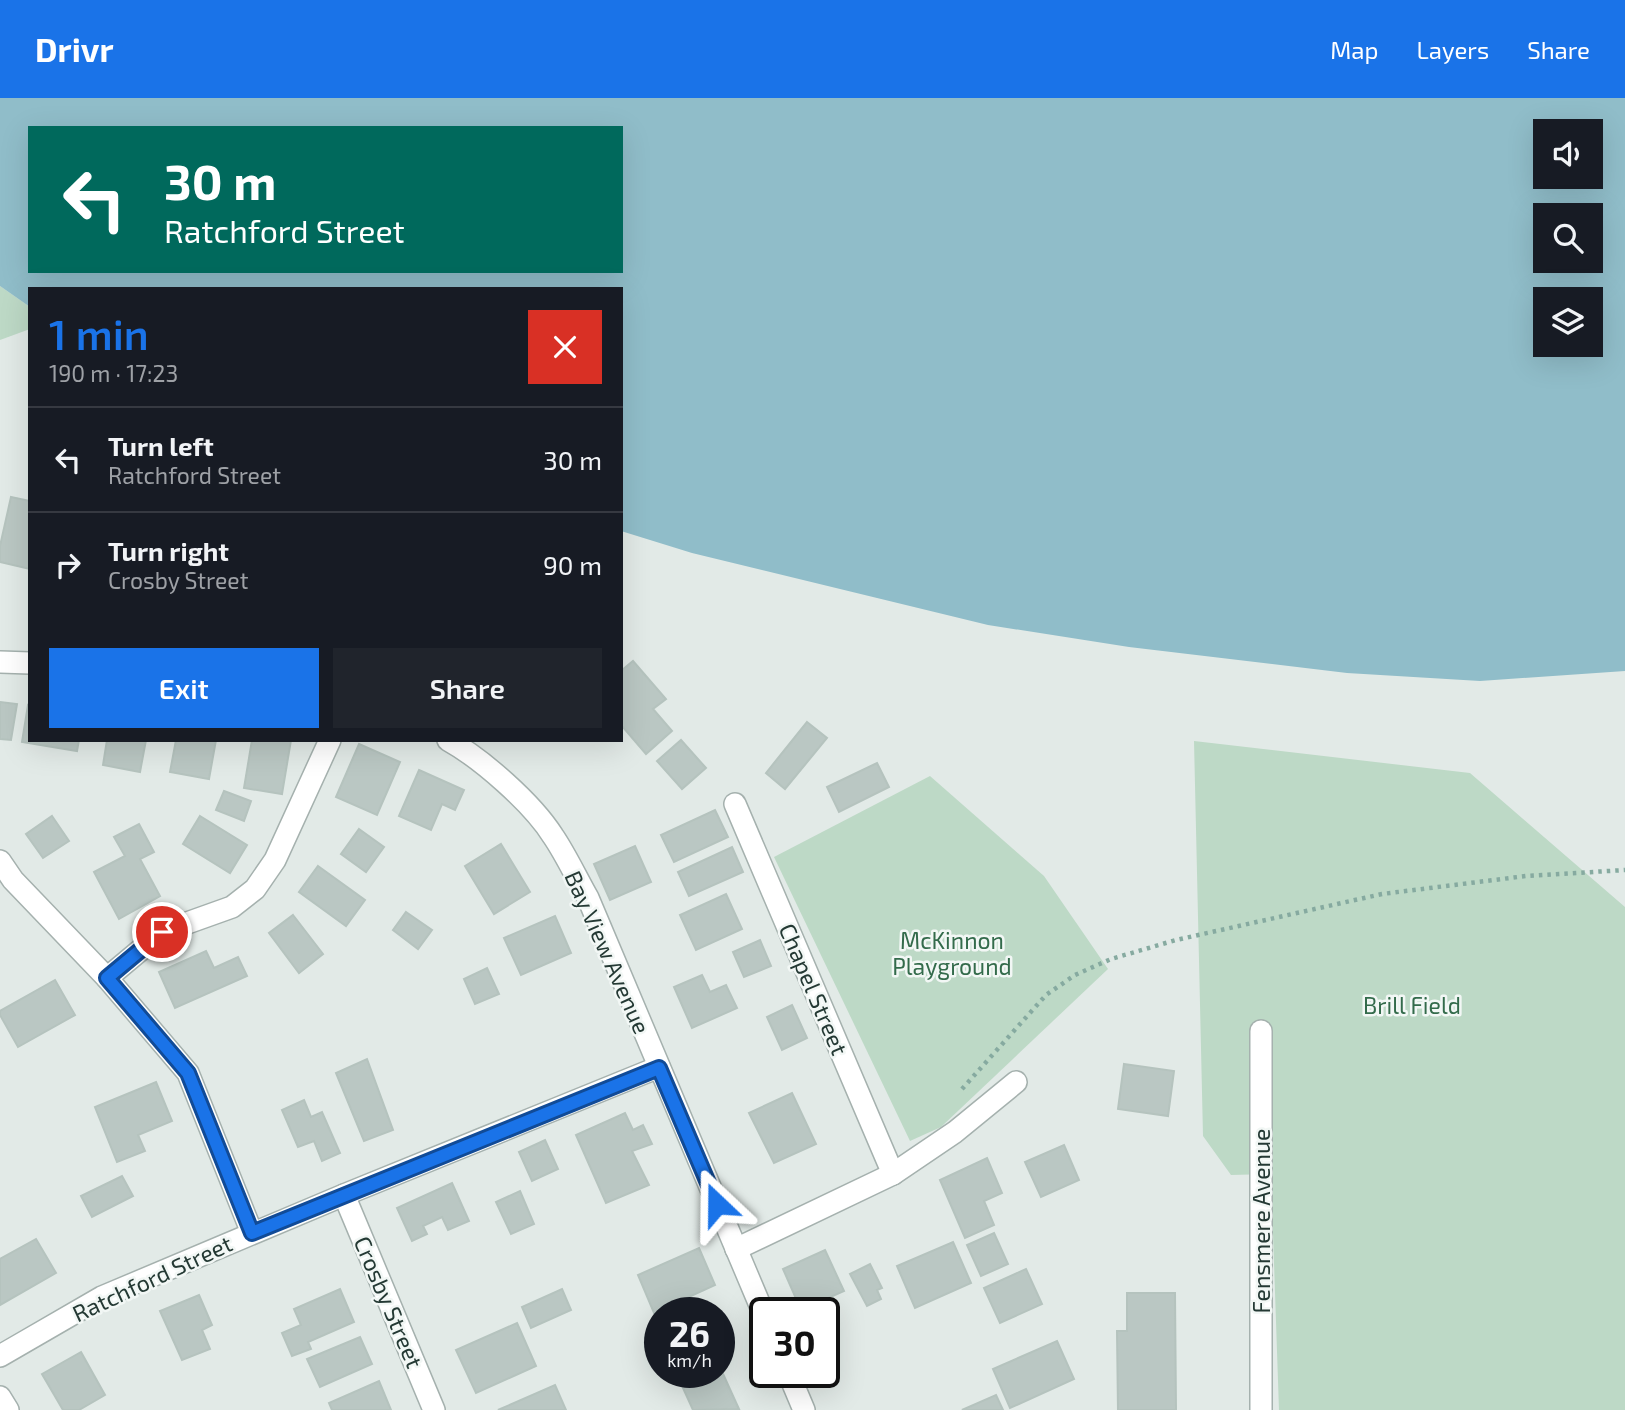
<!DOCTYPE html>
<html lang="en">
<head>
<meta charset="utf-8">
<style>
  body { margin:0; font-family:"Exo 2",sans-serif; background:#20242c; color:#f1f3f6; height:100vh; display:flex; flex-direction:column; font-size:26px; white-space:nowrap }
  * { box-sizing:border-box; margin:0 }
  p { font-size:23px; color:#9ea1a6 }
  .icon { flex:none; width:38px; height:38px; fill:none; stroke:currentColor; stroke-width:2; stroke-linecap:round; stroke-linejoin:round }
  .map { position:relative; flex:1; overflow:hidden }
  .drawer { position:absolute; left:28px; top:189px; width:595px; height:455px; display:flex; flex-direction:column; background:#171b24; border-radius:0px; box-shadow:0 7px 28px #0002 }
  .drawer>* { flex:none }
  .banner { position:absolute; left:28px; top:28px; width:595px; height:147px; border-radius:0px; box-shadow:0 7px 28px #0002; background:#00695c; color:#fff; overflow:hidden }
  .tools { position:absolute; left:1533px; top:21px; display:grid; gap:14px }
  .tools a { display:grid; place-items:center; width:70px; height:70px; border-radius:0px; background:#171b24; box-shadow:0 7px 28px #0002; font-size:35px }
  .speed { position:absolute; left:644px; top:1199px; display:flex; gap:14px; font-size:35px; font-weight:700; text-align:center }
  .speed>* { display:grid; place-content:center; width:91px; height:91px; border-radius:50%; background:#171b24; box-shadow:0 7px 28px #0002; line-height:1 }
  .speed small { font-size:18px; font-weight:400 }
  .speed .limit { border:4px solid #111; border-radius:10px; background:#fff; color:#111 }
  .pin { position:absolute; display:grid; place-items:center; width:60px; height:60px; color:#fff; margin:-30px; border:4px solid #fff; border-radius:50%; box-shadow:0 2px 7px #0007 }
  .me { position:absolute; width:77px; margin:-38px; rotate:337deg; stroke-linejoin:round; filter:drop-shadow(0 0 5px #0008) }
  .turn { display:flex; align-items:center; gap:24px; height:147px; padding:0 21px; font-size:32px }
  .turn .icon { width:91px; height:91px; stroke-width:2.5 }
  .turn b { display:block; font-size:49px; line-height:60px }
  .round { display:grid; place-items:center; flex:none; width:74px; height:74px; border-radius:0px; background:#20242c }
  .head { display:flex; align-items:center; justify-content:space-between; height:119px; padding:0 21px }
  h1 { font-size:42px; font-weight:600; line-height:52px; color:#1a73e8 }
  .cta { display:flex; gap:14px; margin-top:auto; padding:14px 21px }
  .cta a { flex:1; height:80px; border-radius:0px; background:#1a73e8; color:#fff; font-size:28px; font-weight:600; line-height:80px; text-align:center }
  .cta a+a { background:#20242c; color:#f1f3f6 }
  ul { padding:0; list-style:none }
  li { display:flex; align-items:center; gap:21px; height:105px; padding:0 21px; border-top:2px solid #363941 }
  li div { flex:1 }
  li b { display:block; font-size:26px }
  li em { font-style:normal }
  header { display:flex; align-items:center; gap:42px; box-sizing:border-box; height:98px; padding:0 35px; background:#1a73e8; color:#fff }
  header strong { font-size:33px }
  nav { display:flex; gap:38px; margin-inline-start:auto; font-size:24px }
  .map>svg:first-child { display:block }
  .green { fill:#bdd9c6 }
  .water { fill:#90bdc9; fill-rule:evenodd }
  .building { fill:#bac7c3; stroke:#b5c3be; stroke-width:2 }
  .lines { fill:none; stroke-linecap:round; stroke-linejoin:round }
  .minor-casing { stroke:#a5b1ae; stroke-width:24 }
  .path { stroke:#86aaa0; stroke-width:4.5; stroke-dasharray:3.5 5; stroke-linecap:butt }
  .minor { stroke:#fff; stroke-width:21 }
  .route-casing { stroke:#114b97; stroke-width:18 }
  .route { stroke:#1a73e8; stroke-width:12 }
  .labels { text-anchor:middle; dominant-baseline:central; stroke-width:5; stroke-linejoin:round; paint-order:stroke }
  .park-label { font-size:23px; fill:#336b4b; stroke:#f2f7f5 }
  .street-label { font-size:23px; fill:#243934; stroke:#f2f7f5 }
</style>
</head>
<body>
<header>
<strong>Drivr</strong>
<nav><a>Map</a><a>Layers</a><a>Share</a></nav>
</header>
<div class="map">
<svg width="1625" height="1312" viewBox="0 0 1625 1312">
  <rect width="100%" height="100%" fill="#e2eae7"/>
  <g class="green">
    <path d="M0,188l30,21v22l-30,11z"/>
    <path d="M1194,643l276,32 155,134v503h-346l-8,-236 -40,1 -28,-39z"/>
    <path d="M930,678l114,100 64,93 -167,158 -31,14 -136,-284z"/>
  </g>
  <path class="water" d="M0,0h1625v573l-145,10 -133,-8 -218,-26 -141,-22 -296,-72 -71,-22v-242h-591v18l-30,-21zM30,30h591v143h-591zM1545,33h46v46h-46zM1545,117h46v46h-46zM1545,201h46v46h-46z"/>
  <g class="building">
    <path d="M11,399l19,4v68l-30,-7v-16z"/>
    <path d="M633,563l33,38 -13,10 19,22 -26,23 -25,-29v-54z"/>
    <path d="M0,604l17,2 -6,36 -11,-1z"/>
    <path d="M28,607l2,1v34h49l-2,11 -55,-9z"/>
    <path d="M807,624l20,16 -42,51 -19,-16z"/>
    <path d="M107,642h39l-6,32 -37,-7z"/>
    <path d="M176,642h40l-7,39 -39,-7z"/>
    <path d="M252,642h39l-9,54 -38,-6z"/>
    <path d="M681,642l25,28 -24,21 -25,-28z"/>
    <path d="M359,646l41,18 -23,53 -41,-18z"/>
    <path d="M877,665l12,24 -50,25 -12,-25z"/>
    <path d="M419,672l45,20 -9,20 -13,-6 -11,26 -32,-14z"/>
    <path d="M224,693l27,10 -7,20 -28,-11z"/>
    <path d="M715,712l13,27 -54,25 -13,-27z"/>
    <path d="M52,718l17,25 -26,17 -17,-24z"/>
    <path d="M200,718l47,29 -17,28 -47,-29z"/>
    <path d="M139,726l15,28 -14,7 20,37 -41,23 -25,-47 31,-16 -11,-19z"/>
    <path d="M359,731l25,18 -18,25 -25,-18z"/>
    <path d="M501,746l29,48 -36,22 -29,-48z"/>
    <path d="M635,748l16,36 -41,18 -16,-36z"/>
    <path d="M732,749l11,25 -54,24 -11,-24z"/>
    <path d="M318,768l47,34 -19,26 -47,-34z"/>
    <path d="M726,796l16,35 -46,21 -16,-35z"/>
    <path d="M406,814l26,18 -14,19 -25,-19z"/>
    <path d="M293,817l30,39 -24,19 -30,-40z"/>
    <path d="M555,818l16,37 -50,22 -17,-37z"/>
    <path d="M760,842l11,26 -27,11 -11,-25z"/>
    <path d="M206,853l8,17 24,-11 9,19 -72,32 -16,-36z"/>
    <path d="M487,870l12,26 -24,10 -11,-25z"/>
    <path d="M702,877l8,17 16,-7 11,23 -45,20 -18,-41z"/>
    <path d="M55,882l20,35 -57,32 -18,-32v-4z"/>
    <path d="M792,907l15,33 -25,12 -15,-33z"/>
    <path d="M367,961l26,71 -29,11 -28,-68z"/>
    <path d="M1124,966l50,7 -6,45 -50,-7z"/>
    <path d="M156,984l16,39 -34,14 7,16 -28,11 -22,-55z"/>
    <path d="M792,995l24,51 -42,19 -25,-50z"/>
    <path d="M304,1002l7,17 11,-5 18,41 -18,8 -8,-20 -16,6 -16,-37z"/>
    <path d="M625,1015l8,17 10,-5 9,19 -20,7 17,34 -43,18 -30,-68z"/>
    <path d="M545,1042l13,29 -26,12 -13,-29z"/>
    <path d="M1064,1047l15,35 -38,17 -16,-35z"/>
    <path d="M987,1060l15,35 -18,8 10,24 -29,13 -25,-58z"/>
    <path d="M122,1078l11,20 -41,21 -11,-21z"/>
    <path d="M452,1085l17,38 -21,9 -6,-13 -19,9 4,8 -15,7 -15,-33z"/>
    <path d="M520,1093l14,33 -23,10 -15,-32z"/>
    <path d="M994,1135l14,31 -27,12 -14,-31z"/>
    <path d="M36,1141l20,34 -56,32v-46z"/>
    <path d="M953,1144l18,41 -56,25 -18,-42z"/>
    <path d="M699,1150l16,37 -61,28 -16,-38z"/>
    <path d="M825,1152l19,41 -43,19 -18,-41z"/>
    <path d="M870,1166l12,24 -5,2 4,9 -14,7 -17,-32z"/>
    <path d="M1026,1171l16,35 -42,19 -16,-35z"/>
    <path d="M340,1191l14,33 -46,20 3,7 -19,7 -10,-23 19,-8 -7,-16z"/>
    <path d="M562,1191l9,21 -40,18 -9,-21z"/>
    <path d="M1127,1195h48l1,117h-58l-1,-79h10z"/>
    <path d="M199,1197l13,30 -10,5 8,19 -28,11 -22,-49z"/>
    <path d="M517,1225l19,43 -60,27 -20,-43z"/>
    <path d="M360,1239l12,27 -52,23 -13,-28z"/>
    <path d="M1057,1243l17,38 -64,29 -17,-39z"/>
    <path d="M81,1254l24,43 -26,15h-16l-21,-36z"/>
    <path d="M719,1267l20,44 -46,1 -15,-33 11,-5h30z"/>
    <path d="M379,1283l12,29h-59l-3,-7z"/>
    <path d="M555,1287l11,25h-68z"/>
    <path d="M996,1297l7,15h-41z"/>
  </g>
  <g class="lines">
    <g class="minor-casing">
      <g id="minor">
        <path d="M0,564l30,1"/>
        <path d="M448,642c34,19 84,63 105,96 13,19 23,41 35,62l177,419"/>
        <path d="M735,706l158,370"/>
        <path d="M0,763l13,19 94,98 81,95 64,160"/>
        <path d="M107,880l55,-46 70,-25 23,-18 20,-29 55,-120"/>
        <path d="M1261,933v379"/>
        <path d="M344,1097l90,215"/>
        <path d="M736,1151l157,-75 62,-42 61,-50"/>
        <path d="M0,1258l102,-59 242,-102 315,-128"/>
        <path d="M788,1274l16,38"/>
        <path d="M0,1299l8,13"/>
      </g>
    </g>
    <path class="path" d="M962,991l84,-94 29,-20 36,-16 65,-19 206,-46 144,-18 99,-6"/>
    <use href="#minor" class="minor"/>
  </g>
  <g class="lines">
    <g class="route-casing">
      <path id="route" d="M162,834l-55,46 81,95 64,160 407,-165 58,136"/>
    </g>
    <use href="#route" class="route"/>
  </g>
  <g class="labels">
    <g class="park-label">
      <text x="952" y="842">McKinnon<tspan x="952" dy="26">Playground</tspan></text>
      <text x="1412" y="907">Brill Field</text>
    </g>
    <g class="street-label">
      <text transform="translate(608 854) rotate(66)">Bay View Avenue</text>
      <text transform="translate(814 891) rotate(67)">Chapel Street</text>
      <text transform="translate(1261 1123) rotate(-90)">Fensmere Avenue</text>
      <text transform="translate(152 1180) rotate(-25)">Ratchford Street</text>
      <text transform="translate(389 1204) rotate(67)">Crosby Street</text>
    </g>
  </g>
</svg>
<div class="tools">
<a><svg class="icon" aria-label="sound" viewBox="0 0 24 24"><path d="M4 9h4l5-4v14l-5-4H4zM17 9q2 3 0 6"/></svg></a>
<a><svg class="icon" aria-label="search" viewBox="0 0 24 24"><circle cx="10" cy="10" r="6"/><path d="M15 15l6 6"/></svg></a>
<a><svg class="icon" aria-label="layers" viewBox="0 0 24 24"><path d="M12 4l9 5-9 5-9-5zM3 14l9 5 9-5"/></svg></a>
</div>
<div class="speed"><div>26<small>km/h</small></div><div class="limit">30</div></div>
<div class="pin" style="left:162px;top:834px;background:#d93025"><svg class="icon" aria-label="arrive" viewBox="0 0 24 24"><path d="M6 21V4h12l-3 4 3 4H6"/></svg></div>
<svg class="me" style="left:717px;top:1106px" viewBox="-20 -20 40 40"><path d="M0-17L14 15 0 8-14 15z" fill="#1a73e8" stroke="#fff" stroke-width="4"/></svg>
<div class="banner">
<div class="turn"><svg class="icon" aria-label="left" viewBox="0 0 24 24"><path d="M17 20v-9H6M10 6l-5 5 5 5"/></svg><div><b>30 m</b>Ratchford Street</div></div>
</div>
<section class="drawer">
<div class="head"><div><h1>1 min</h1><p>190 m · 17:23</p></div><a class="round" style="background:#d93025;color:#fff"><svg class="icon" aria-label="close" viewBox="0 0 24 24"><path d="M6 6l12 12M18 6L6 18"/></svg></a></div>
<ul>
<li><svg class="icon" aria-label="left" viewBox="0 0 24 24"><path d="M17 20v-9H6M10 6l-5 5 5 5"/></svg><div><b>Turn left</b><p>Ratchford Street</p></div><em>30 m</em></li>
<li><svg class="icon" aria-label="right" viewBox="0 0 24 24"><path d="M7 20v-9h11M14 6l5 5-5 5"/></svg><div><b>Turn right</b><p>Crosby Street</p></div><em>90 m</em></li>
</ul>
<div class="cta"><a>Exit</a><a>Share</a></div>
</section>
</div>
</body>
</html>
